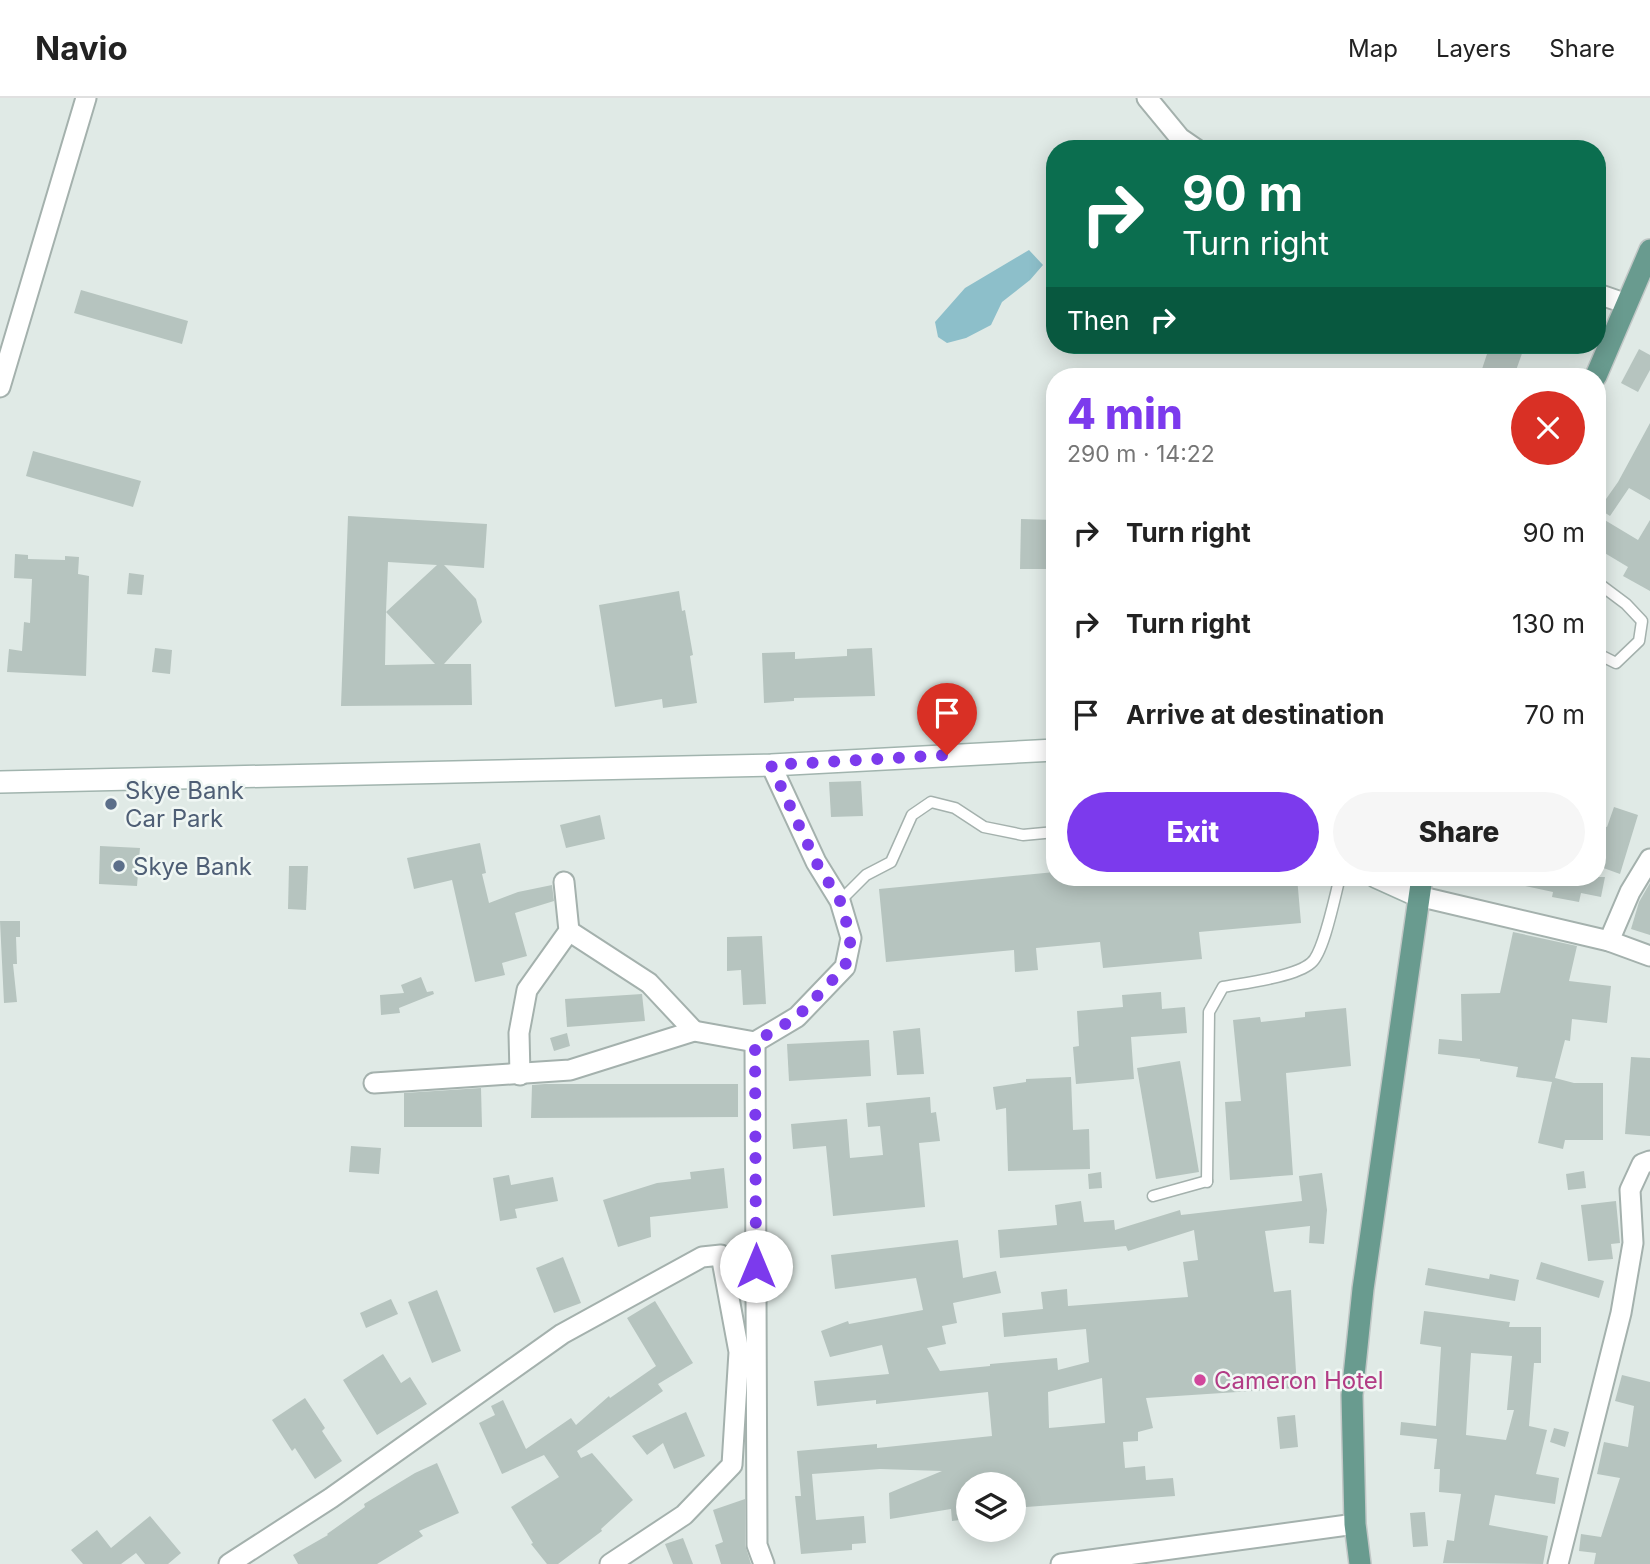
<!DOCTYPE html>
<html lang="en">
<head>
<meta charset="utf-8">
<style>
  body { margin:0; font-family:Inter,sans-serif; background:#f6f6f6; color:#222; height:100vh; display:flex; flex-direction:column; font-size:26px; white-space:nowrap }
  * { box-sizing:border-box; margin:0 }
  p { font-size:23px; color:#767676 }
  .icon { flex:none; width:38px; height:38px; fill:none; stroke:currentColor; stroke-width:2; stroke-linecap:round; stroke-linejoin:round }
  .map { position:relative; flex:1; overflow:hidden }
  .drawer { position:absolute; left:1046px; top:270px; width:560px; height:518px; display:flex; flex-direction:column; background:#fff; border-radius:28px; box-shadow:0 4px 18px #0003 }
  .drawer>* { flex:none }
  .guide { position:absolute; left:1046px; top:42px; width:560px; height:214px; border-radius:28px; box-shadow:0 4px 18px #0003; background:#0b6e4f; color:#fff; overflow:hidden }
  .tools { position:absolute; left:956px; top:1374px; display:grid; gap:14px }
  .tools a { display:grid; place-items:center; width:70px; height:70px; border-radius:50%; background:#fff; box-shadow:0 4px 18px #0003; font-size:35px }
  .pin { position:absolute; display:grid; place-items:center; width:60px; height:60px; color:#fff; margin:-72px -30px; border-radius:50% 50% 50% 0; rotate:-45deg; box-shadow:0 0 7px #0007 }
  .pin .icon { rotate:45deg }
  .me { position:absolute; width:77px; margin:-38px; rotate:0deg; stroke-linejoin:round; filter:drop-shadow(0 0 5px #0008) }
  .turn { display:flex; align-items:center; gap:24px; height:147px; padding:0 21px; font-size:32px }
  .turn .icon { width:91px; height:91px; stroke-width:2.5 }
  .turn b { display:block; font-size:49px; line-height:60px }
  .then { display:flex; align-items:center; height:66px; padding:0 21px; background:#0003; gap:14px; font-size:26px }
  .round { display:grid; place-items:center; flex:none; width:74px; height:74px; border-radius:37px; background:#f6f6f6 }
  .headline { display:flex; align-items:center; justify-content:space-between; height:119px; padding:0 21px }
  h1 { font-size:42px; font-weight:800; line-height:52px; color:#7c3aed }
  .cta { display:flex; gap:14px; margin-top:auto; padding:14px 21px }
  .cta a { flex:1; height:80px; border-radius:42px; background:#7c3aed; color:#fff; font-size:28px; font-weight:800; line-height:80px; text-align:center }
  .cta a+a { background:#f6f6f6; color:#222 }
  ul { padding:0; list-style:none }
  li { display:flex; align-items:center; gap:21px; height:91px; padding:0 21px }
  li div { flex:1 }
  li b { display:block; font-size:26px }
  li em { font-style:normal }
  header { display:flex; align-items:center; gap:42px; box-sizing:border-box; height:98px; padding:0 35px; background:#fff; border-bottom:2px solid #e0e0e0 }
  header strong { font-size:33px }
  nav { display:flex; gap:38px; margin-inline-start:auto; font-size:24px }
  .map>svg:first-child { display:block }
  .water { fill:#8dbfca }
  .building { fill:#b6c4bf; fill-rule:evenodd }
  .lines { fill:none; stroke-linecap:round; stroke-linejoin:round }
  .lane-casing { stroke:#a4b1ad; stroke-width:13 }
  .street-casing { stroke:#a4b1ad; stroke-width:23 }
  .secondary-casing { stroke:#a1b4ae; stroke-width:24 }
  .primary-casing { stroke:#c1c7c6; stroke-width:24 }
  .lane { stroke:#fff; stroke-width:10 }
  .street { stroke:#fff; stroke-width:19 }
  .secondary { stroke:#fff; stroke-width:21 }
  .primary { stroke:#699b8f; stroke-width:21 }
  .route { stroke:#7c3aed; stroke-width:12; stroke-dasharray:0 21.6 }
  .service-dot { fill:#5c6f8a; stroke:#f0f7f4; stroke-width:2.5 }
  .hotel-dot { fill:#d1479c; stroke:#f0f7f4; stroke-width:2.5 }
  .labels { text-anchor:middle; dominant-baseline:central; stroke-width:5; stroke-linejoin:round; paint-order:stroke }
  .service-label { font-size:24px; fill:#4e5e75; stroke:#f0f7f4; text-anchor:start }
  .hotel-label { font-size:24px; fill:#b23c85; stroke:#f0f7f4; text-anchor:start }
</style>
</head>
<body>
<header>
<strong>Navio</strong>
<nav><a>Map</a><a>Layers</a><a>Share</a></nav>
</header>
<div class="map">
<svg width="1650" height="1466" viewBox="0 0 1650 1466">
  <rect width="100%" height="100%" fill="#e0eae6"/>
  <path class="water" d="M1029,152l14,15 -13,15 -28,22 -11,23 -25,13 -19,5 -9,-6 -3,-15 30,-34z"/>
  <g class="building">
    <path d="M81,192l107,31 -6,23 -108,-31z"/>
    <path d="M1490,247h35l-11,31h-10l-22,-7z"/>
    <path d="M1639,251l11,6v15l-12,22 -17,-9z"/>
    <path d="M1650,325v77l-21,-12 -19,28 -11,-7 19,-27z"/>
    <path d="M33,353l108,30 -8,26 -107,-31z"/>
    <path d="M348,418l139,8 -3,44 -40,-3 32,34 6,23 -38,42h27l1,41 -131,1zM388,464l49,3 -51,47zM386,514l49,52 -50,1z"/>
    <path d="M1598,418l40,24 12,-20v71l-27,-15 5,-9 -30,-18z"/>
    <path d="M1021,421l34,1v49h-35z"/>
    <path d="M15,456l13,1v4l37,1v-4l14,1 -1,17 11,2 -3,100 -79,-4 2,-23 13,2 2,-29 6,1 2,-44 -18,-1z"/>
    <path d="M129,475l15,2 -2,20 -15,-1z"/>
    <path d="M679,493l3,20 3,-1 8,45 -3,1 7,47 -34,5 -1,-9 -47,8 -16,-102z"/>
    <path d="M155,550l17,2 -2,24 -18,-2z"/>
    <path d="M872,550l3,48 -81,2v3l-30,2 -2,-50 33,-1v7l52,-3v-7z"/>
    <path d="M861,683l2,35 -32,1 -2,-35z"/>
    <path d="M1614,709l24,8 -18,59 -22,-8v-24l5,-16 4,1z"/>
    <path d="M600,717l5,24 -39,9 -6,-23z"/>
    <path d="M480,745l6,30 -4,1 7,29 29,-11 34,-7 2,16 -39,12 12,43 -25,7 3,12 -30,7 -23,-102 -38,9 -7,-31z"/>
    <path d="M100,748l40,2 -3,38 -38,-2z"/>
    <path d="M289,768h19l-2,44 -18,-1z"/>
    <path d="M1055,774v5h242l4,46 -102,9 3,27 -99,9 -3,-26 -64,6 2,22 -23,2 -1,-22 -128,12 -7,-73z"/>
    <path d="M1512,779h93l-4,20 -20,-4 -2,9 -27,-5 1,-5 -42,-9z"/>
    <path d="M1650,785v52l-19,-6 8,-27z"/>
    <path d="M0,823h20v16h-4l1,27h-4l4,38 -13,1z"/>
    <path d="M1513,834l64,14 -8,35 42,5 -4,37 -35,-4 -2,22 -5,-1 -10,38 19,5h29v57h-38l-2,9 -25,-6 14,-61 -36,-5 2,-10 -38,-6v-2l-42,-5 1,-15 23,2 -1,-47 39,-1z"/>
    <path d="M762,838l4,68 -23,1 -2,-35 -14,1v-34z"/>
    <path d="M421,879l6,15 6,-1 1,3 -35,14 1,5 -19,2 -1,-20 24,-2 -3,-8z"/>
    <path d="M1161,894l1,17 23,-2 2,26 -56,4 3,42 -58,5 -3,-37 6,-1 -2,-35 46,-4 -1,-12z"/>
    <path d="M642,896l3,27 -78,6 -2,-28z"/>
    <path d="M1346,910l5,58 -65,7 7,102 -63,5 -5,-78 16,-1 -8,-81 27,-3 1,5 44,-5v-5z"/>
    <path d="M920,930l4,46 -27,1 -4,-44z"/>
    <path d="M567,935l3,13 -16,5 -4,-13z"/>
    <path d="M869,942l2,36 -82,5 -2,-37z"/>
    <path d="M1631,959l19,1v78l-25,-2z"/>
    <path d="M1180,963l19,111 -43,7 -19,-111z"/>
    <path d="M1071,979l2,53 16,-1 1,40 -82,2 -2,-63 -10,2 -3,-23 33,-5v-3z"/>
    <path d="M545,986h193v33l-207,1 1,-33z"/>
    <path d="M481,990l1,39h-78v-34z"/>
    <path d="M930,999l1,16 5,-1 4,29 -21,2 6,64 -92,9 -7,-70 -33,3 -2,-25 56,-5 3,39 33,-3 -3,-29 -12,1 -2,-24z"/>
    <path d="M351,1048l30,2 -2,26 -30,-2z"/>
    <path d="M724,1070l4,40 -78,9 1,20 -33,10 -15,-47 54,-17 34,-4 -1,-7z"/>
    <path d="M1584,1073l2,17 -18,2 -2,-16z"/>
    <path d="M1101,1074l1,16 -13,1 -1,-15z"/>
    <path d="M1322,1075l5,37 -3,34 -15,-1 1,-17 -45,5 9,61 17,-2 6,98 -151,10 7,30 -15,4v9l-15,1 2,26 20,-2 1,14 27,-2 2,18 -162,12v-24h-45v35l-16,2 -1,-12 -61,10 -1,-26 53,-22 -62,-2 -68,5 4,46 48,-4 2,27 -14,1v6l-51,4 -6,-58h6l-4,-45 80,-7v4l115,-12 -4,-44 -112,12v-4l-59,6 -3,-25 75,-7 -7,-29 -52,12 -9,-26 27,-10 1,3 74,-14 -7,-32 -81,11 -4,-34 127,-15 5,38 33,-7 5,22 -48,10 4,20 -15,3 4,18 -19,4 13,23 50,-5v-2l67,-6 1,12 31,-8 -3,-33 -82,8 -2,-24 41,-4 -2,-17 26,-3 1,17 120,-9 -5,-35 15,-2 -4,-30 -66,21 -2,-5 -126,12 -2,-28 59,-5 -2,-20 26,-4 3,21 30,-2 1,10 65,-20 1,5 121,-14 -3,-25zM1102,1280l3,45 -56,5 -1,-36z"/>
    <path d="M509,1077l2,10 42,-8 5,24 -43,8 2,9 -17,3 -7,-43z"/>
    <path d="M1616,1103l4,42 -9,1 2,15 -25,2 -7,-56z"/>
    <path d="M563,1159l18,46 -27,10 -18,-45z"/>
    <path d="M1541,1164l63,19 -5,17 -63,-19z"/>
    <path d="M1428,1170l61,11 1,-5 29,6 -4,21 -90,-16z"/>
    <path d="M437,1192l24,61 -29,12 -24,-61z"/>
    <path d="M391,1201l7,15 -32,14 -6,-15z"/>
    <path d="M655,1203l38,62 -35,21 5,7 -86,60 4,7 11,-5 41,47 -32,29 1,2 -44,33h-11l-16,-20 2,-1 -22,-36 48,-30 -15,-22 -42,19 -23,-51 16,-8 -4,-9 12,-6 23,49 45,-31 5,7 33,-29 1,2 46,-32 -29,-48z"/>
    <path d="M1424,1213l86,11 -1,5h32v36h-7l-5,63 18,4 -11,44 23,4 -4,26 -60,-9 -6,30 59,11 -5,28 -100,-1 4,-23 7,1 7,-47 -22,-2 1,-23h-6l3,-30 -37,-4 1,-13 35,4 5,-79 -21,-3zM1471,1255l41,3 -5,54h7l-8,30 -40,-5z"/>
    <path d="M383,1256l18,29 9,-6 17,27 -50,31 -34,-55z"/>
    <path d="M1622,1277l28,7v182h-56l2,-11 -17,-2 2,-17 20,3 19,-59 -23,-4 7,-32 24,5 6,-41 -19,-5z"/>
    <path d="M305,1300l20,30 -3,3 20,30 -27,18 -20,-31 -3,3 -20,-31z"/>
    <path d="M686,1314l19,44 -31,13 -11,-26 -16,12 -15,-19z"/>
    <path d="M1295,1317l3,32 -18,2 -3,-32z"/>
    <path d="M1554,1330l15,4 -4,15 -15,-5z"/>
    <path d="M437,1365l22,50 -40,18 4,5 -46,28h-79l-5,-9 35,-20 -1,-1 38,-27 -1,-3 51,-31z"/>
    <path d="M745,1401v46l6,19h-30l-6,-19 8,-3 -10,-32z"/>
    <path d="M1425,1414l3,34 -15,1 -3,-34z"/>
    <path d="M150,1418l31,37 -13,11h-23l-9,-11 -15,11h-38l-12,-14 26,-20 14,18z"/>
    <path d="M683,1440l10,26h-20l-8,-20z"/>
  </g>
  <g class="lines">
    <g class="lane-casing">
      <g id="lane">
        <path d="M1598,485l28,21 16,17 -3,20 -23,22 -18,-9"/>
        <path d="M840,803l26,-26 25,-13 21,-47 19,-13 24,6 29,19 39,8 32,-3"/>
        <path d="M1207,1084l2,-170 14,-25c21,-4 72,-10 88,-24 13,-10 24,-68 29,-86"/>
        <path d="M1153,1098l54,-15"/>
      </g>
    </g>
    <g class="street-casing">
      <g id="street">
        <path d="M1147,0l33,40 16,11"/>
        <path d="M1598,196l29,10"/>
        <path d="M0,289l86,-289"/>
        <path d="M1418,798l191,45 41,15"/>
        <path d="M569,833l80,52 45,48"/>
        <path d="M1609,843l21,-49 20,-33"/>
        <path d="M755,944l2,503 7,19"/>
        <path d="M520,977l-1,-42 8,-43 42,-59 -5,-49"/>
        <path d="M374,985l196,-13 124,-39 61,11 42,-25 48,-50 6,-29 -11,-37 -24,-39 -45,-97"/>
        <path d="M229,1466l102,-66 231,-164 140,-77 19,-2 18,97 -7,113 -48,50 -74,49"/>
        <path d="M1061,1466l294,-40"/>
        <path d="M1558,1466l63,-251 12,-70 -3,-53 12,-26 8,-3"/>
      </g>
    </g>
    <g class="secondary-casing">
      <g id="secondary">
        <path d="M0,684l771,-17 284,-15"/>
        <path d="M1376,779l42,19"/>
      </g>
    </g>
    <g class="primary-casing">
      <g id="primary">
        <path d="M1596,278l54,-126"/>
        <path d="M1360,1466l-5,-40 -3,-129 11,-106 59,-412"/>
      </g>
    </g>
    <use href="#lane" class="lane"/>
    <use href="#street" class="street"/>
    <use href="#secondary" class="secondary"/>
    <use href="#primary" class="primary"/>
  </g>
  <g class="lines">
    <path class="route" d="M756,1168l-1,-224 42,-25 48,-50 6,-29 -11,-37 -24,-39 -45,-97 176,-10"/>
  </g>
  <g class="service-dot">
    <circle cx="111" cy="706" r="7"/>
    <circle cx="119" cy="768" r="7"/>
  </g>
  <circle class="hotel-dot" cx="1200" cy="1282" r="7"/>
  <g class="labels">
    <g class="service-label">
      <text x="125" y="692">Skye Bank<tspan x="125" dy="28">Car Park</tspan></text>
      <text x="133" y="768">Skye Bank</text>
    </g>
    <g class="hotel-label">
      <text x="1214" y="1282">Cameron Hotel</text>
    </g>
  </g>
</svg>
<div class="tools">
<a><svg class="icon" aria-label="layers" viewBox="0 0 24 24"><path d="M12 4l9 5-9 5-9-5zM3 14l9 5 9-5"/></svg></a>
</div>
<div class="pin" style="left:947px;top:657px;background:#d93025"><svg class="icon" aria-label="arrive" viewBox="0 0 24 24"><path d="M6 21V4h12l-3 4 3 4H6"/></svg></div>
<svg class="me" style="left:756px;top:1168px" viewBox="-20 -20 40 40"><circle r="19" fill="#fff"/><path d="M0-13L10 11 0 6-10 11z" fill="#7c3aed"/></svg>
<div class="guide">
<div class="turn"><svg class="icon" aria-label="right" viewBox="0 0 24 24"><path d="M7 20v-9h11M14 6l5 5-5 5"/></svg><div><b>90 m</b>Turn right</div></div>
<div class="then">Then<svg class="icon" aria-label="right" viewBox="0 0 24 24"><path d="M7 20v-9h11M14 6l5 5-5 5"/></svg></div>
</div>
<section class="drawer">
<div class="headline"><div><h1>4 min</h1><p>290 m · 14:22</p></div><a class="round" style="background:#d93025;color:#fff"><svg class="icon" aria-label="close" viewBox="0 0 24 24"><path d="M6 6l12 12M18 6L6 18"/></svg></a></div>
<ul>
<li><svg class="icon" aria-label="right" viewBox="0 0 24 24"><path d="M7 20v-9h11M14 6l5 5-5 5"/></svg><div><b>Turn right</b></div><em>90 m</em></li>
<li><svg class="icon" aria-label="right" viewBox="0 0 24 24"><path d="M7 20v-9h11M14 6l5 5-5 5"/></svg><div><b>Turn right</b></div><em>130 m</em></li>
<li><svg class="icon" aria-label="arrive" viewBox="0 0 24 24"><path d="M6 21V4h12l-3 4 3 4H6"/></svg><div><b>Arrive at destination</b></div><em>70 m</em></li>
</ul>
<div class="cta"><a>Exit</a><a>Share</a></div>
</section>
</div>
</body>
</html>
